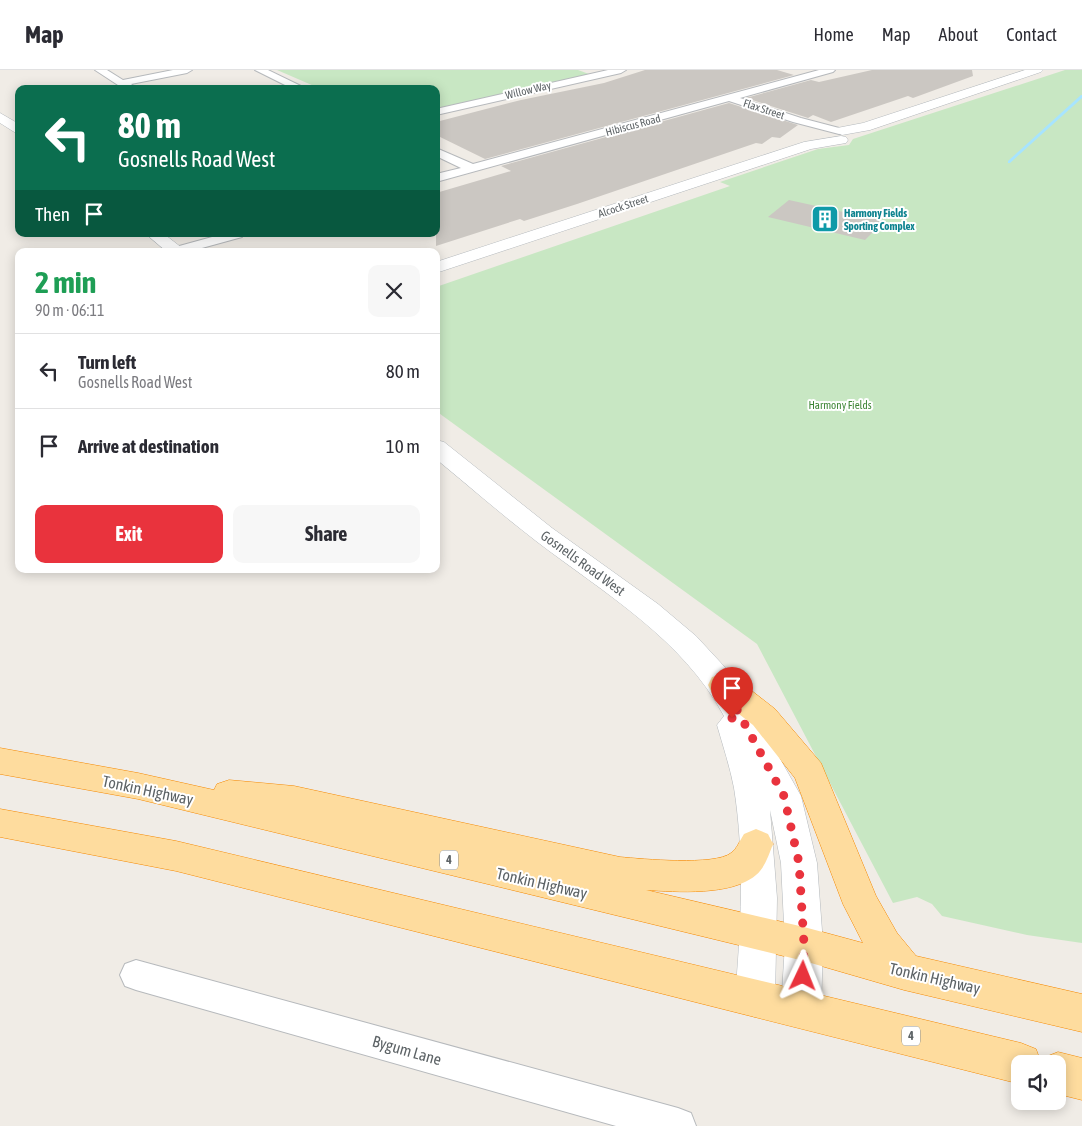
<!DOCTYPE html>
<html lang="en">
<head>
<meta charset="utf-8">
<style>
  body { margin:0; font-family:"Asap Condensed",sans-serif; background:#f7f7f7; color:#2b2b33; height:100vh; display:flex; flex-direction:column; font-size:19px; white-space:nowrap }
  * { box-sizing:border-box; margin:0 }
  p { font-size:16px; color:#7c7c81 }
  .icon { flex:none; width:28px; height:28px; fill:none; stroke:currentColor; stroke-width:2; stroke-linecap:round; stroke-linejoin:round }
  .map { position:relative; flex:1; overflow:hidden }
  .panel { position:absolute; left:15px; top:178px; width:425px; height:325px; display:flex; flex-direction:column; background:#fff; border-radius:10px; box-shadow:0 2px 12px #0003 }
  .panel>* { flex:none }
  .guide { position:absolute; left:15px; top:15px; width:425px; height:152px; border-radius:10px; box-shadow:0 2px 12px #0003; background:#0b6e4f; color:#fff; overflow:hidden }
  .fabs { position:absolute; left:1011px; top:985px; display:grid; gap:10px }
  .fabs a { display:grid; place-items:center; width:55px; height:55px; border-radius:10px; background:#fff; box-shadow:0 2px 12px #0003; font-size:25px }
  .pin { position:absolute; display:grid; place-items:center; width:42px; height:42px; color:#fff; margin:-51px -21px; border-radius:50% 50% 50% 0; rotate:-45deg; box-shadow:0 0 5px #0007 }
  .pin .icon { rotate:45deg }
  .me { position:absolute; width:55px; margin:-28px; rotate:2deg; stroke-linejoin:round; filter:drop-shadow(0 0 4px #0008) }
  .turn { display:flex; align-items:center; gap:18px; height:105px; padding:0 20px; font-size:22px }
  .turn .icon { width:65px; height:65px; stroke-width:2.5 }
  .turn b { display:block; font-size:35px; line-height:42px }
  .then { display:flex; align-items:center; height:48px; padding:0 20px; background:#0003; gap:10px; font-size:19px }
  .round { display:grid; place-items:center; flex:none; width:52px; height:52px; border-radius:10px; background:#f7f7f7 }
  .overview { display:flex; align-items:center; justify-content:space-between; height:85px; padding:0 20px }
  h1 { font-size:30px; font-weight:700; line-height:38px; color:#1e9e55 }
  .cta { display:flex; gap:10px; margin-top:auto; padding:10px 20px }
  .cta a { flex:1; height:58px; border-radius:10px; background:#e9333d; color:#fff; font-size:20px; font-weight:700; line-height:58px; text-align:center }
  .cta a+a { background:#f7f7f7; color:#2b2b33 }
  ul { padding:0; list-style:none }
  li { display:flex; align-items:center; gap:15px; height:75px; padding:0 20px; border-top:1px solid #e1e1e2 }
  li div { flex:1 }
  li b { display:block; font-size:19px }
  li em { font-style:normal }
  header { display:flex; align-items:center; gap:30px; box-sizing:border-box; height:70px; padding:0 25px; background:#fff; border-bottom:1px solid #e1e1e2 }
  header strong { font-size:24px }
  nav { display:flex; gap:28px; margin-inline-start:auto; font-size:18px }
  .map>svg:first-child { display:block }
  .green { fill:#c8e7c3 }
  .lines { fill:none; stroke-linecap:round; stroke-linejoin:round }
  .stream { fill:#a7e4ff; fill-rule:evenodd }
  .building { fill:#cbc7c2 }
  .minor-casing { stroke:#b6b9bc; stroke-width:2 }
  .secondary-casing { stroke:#b4b9bd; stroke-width:1 }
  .trunk-casing { stroke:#f58801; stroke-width:1 }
  .minor { fill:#fff; fill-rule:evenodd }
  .secondary { fill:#fff; fill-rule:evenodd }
  .trunk { fill:#fedc9e; fill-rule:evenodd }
  .route { stroke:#e9333d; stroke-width:9; stroke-dasharray:0 16.2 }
  .labels { text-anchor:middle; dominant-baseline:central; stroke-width:4; stroke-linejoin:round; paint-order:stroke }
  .far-street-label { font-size:11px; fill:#5d6366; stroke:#fff }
  .far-culture-label { font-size:11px; font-weight:bold; fill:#0d838f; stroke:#fff; text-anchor:start }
  .far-park-label { font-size:11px; fill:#3d8535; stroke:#fff }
  .shield { fill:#fff; stroke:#8e9294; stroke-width:1 }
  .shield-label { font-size:12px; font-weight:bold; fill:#5d6366 }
  .street-label { font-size:14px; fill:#5d6366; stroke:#fff }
  .near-street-label { font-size:16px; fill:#5d6366; stroke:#fff }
</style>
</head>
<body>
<header>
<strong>Map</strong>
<nav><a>Home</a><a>Map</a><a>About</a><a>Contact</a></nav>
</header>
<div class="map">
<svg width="1082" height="1056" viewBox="0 0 1082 1056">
  <rect width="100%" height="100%" fill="#f0ece6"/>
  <g class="green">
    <path d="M277,0h301l11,4 -153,36v-21h-115z"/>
    <path d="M1065,0h17v873l-55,-8 -85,-19 -10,-12 -15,-7 -24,6 -136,-259 -321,-233v-124l294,-101 -10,-4 98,-33 31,-4 4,-6z"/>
  </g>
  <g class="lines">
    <path class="stream" d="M1081,25h1v3l-72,65h-2v-2z"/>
  </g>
  <g class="building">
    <path d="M645,0h132l17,5 -309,84 -49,-24v-13l85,-22 83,-17z"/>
    <path d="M872,0h100l1,6 -60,22 -5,-2 -77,26 -18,-7 -5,3 -6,-2 -56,-18 65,-18 8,2z"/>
    <path d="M729,33l69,22 -18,13 -8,-1 -10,7 -6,-1 -179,61 -53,17 -4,-2 -84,27v-53l75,-22 -10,-5z"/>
    <path d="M789,130l95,21 -19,19 -97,-23z"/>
  </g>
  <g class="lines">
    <g class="minor-casing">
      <g id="minor">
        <path d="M95,0h12l16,10 50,-10h19l-5,3 -56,11 6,5h-13z"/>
        <path d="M255,0h13l39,19h-14z"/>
        <path d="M608,0h18l-5,3 -185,42v-6z"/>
        <path d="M819,0h16l-2,2 -93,26 61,20 42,11 2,2 -2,2 -4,1 -46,-12 -64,-21 -293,81v-8l25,-6 -25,-12v-8l37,16z"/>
        <path d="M223,164h21l-2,3 -51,14h-21l2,-3z"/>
        <path d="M136,890l542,148 13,5 5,13h-80l-480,-136 -11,-4 -5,-11 5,-11z"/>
      </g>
    </g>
    <g class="secondary-casing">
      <g id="secondary">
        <path d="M1025,0h18l-2,2 -171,58 -28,5 -7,-4 2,-3 26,-5z"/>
        <path d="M0,43l19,11v11l-19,-12z"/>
        <path d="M841,66l5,1 2,3 -2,3 -35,6 -375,124v-11l368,-120z"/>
        <path d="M146,164h18l22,17h-20z"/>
        <path d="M436,370l8,2 108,86 106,76 38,32 38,41 67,119 16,67 6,81 -2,65 -6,14 -14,5 -14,-5 -6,-14 4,-65 -4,-81 -11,-53 7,88 -2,100 -6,13 -14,6 -14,-6 -6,-13c6,-69 10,-141 -1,-210 -4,-21 -11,-42 -17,-63l7,-9c-41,-77 -120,-123 -188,-175 -34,-26 -67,-55 -100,-82z"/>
      </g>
    </g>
    <g class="trunk-casing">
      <g id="trunk">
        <path d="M723,604l11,3 41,32 46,54 55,133 21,37 19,23 166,38v38l-178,-42 -100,-29 -666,-162 -138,-25v-26l138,25 76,17 3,-6 12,-4 65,6 326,71c22,2 95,9 111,-4 6,-4 9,-13 13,-19l12,-5 12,5 5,10c-4,10 -8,24 -17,31 -24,21 -80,17 -110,15l158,37 59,16 -20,-39 -48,-126 -42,-53 -41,-32 -4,-8 4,-8z"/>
        <path d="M0,739l176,32 845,202 15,6 5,14 2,-5 15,-6 24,6v42l-24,-6v-30h-38v20l-844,-213 -176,-34z"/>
      </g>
    </g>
    <use href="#minor" class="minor"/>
    <use href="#secondary" class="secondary"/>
    <use href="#trunk" class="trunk"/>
  </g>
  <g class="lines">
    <path class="route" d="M732,648l-9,-34 61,112 15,67 5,81 -1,32"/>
  </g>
  <defs>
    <g id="building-square" transform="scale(1.4375)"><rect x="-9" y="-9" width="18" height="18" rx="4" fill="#0f9aa8" stroke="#fff"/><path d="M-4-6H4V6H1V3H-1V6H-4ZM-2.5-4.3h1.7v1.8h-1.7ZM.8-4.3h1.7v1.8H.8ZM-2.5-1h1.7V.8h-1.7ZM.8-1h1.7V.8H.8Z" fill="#fff"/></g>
  </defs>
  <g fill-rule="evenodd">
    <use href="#building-square" x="825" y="149"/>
  </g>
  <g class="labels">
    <g class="far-street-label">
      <text transform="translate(528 20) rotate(-13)">Willow Way</text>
      <text transform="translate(764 39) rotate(18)">Flax Street</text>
      <text transform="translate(633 55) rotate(-15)">Hibiscus Road</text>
      <text transform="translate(623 136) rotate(-18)">Alcock Street</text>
    </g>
    <g class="far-culture-label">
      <text x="844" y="143">Harmony Fields<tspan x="844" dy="13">Sporting Complex</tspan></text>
    </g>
    <g class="far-park-label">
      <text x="840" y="335">Harmony Fields</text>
    </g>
    <g class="shield">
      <rect x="440" y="780.5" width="18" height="19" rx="4"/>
      <rect x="902" y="956.5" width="18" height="19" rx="4"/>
    </g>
    <g class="shield-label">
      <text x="449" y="790">4</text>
      <text x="911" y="966">4</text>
    </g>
    <g class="street-label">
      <text transform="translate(583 493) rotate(36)">Gosnells Road West</text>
    </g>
    <g class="near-street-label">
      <text transform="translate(148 720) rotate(12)">Tonkin Highway</text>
      <text transform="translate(542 813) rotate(13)">Tonkin Highway</text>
      <text transform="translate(935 908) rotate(13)">Tonkin Highway</text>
      <text transform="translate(407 980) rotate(16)">Bygum Lane</text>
    </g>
  </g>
</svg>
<div class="fabs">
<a><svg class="icon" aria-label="sound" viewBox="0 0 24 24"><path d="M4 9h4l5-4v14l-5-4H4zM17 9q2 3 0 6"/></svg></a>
</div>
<div class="pin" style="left:732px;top:648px;background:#d93025"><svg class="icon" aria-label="arrive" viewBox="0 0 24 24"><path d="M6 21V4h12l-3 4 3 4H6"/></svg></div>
<svg class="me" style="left:803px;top:906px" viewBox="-20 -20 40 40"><path d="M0-17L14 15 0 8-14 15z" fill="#e9333d" stroke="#fff" stroke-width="4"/></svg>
<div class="guide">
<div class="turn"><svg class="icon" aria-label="left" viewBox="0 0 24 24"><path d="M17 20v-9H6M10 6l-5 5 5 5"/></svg><div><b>80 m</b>Gosnells Road West</div></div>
<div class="then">Then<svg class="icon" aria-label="arrive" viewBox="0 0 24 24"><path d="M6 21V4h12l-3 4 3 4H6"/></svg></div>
</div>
<section class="panel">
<div class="overview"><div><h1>2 min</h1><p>90 m · 06:11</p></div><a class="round"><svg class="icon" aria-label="close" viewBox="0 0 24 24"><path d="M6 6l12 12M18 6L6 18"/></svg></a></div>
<ul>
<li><svg class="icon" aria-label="left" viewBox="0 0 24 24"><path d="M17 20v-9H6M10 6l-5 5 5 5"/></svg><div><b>Turn left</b><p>Gosnells Road West</p></div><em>80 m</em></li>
<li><svg class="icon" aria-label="arrive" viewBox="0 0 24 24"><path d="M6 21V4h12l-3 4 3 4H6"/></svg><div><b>Arrive at destination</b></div><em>10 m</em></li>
</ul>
<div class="cta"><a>Exit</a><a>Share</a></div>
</section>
</div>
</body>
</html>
